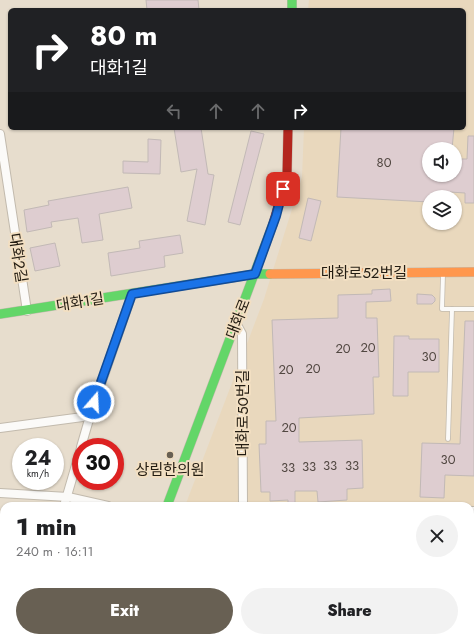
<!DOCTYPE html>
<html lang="en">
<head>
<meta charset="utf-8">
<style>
  body { margin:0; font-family:Jost,"Noto Sans KR",sans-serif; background:#f2f2f2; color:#202124; height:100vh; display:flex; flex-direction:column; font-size:15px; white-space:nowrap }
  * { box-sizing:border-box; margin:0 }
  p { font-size:13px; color:#757577 }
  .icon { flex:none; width:22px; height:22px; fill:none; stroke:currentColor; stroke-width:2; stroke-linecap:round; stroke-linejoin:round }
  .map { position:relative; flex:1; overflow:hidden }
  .panel { position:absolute; left:0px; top:502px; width:474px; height:140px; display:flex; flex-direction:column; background:#fff; border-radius:12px 12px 0 0; box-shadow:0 1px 3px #0004 }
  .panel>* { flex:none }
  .guide { position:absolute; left:8px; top:8px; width:458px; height:122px; border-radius:6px; box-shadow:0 1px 3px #0004; background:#202124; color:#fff; overflow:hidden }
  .tools { position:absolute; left:422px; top:142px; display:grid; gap:8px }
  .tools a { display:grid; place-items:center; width:40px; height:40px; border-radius:50%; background:#fff; box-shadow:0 1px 3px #0004; font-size:20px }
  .speed { position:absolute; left:12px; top:438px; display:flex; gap:8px; font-size:20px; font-weight:700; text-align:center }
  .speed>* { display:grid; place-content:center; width:52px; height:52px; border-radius:50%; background:#fff; box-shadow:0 1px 3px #0004; line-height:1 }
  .speed small { font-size:10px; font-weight:400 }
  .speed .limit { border:6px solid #d22; background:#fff; color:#111 }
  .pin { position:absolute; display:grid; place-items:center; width:34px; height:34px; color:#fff; margin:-17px; border-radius:8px; box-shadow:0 2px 6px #0006 }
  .me { position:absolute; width:44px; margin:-22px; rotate:19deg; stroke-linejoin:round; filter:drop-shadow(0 0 3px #0008) }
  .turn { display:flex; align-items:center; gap:14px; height:84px; padding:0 16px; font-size:18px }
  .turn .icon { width:52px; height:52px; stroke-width:2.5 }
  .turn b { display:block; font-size:28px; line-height:34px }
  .lanes { display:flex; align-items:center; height:38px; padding:0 16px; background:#0003; justify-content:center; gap:20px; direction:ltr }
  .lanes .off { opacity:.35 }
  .round { display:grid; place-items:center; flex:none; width:42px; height:42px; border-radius:21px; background:#f2f2f2 }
  .head { display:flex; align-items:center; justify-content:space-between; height:68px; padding:0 16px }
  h1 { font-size:24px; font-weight:800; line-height:30px }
  .button { display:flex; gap:8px; margin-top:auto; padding:8px 16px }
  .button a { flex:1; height:46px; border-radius:24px; background:#686053; color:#fff; font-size:16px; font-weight:800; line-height:46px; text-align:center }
  .button a+a { background:#f2f2f2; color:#202124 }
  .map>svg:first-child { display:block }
  .built { fill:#e9d8bd; fill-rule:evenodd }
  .building { fill:#decdd0; stroke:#c2b9b6 }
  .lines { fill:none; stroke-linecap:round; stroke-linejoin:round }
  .lane-casing { stroke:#c2baad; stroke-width:5.5 }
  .street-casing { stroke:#c2baad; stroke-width:10 }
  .fast-casing { stroke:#c2baad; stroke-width:10 }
  .slow-casing { stroke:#c2baad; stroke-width:10 }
  .jam-casing { stroke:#c2baad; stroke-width:10 }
  .lane { stroke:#fbfaf8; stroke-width:4 }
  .street { stroke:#fbfaf8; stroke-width:8 }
  .fast { stroke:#63d668; stroke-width:9 }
  .slow { stroke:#ff974d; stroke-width:9 }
  .jam { stroke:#b3261e; stroke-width:9 }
  .route-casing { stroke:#114b97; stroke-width:10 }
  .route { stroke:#1a73e8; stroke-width:7 }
  .poi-dot { fill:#686053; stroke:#f2dfc2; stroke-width:1.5 }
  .labels { text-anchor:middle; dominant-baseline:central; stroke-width:4; stroke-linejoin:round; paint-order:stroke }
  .number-label { font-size:13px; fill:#524842 }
  .street-label { font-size:15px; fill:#231c12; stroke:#f2dfc2 }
  .poi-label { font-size:15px; fill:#231c12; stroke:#f2dfc2 }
</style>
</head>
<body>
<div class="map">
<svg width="474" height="642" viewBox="0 0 474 642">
  <rect width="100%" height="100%" fill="#e7ddcd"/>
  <path class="built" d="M309,0h165v642h-340l1,-4h335v-132h-285l79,-207 38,-122 2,-49h160v-118h-156zM429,149h26v26h-26zM429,197h26v26h-26z"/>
  <g class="building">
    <path d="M146,0h52l1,10h-52z"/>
    <path d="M174,128h27l7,46 6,1 -9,50 -18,-4 10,-52 -16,3z"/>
    <path d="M341,128h113l-2,21h-23v26h26v-16h12l1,-23h6v67h-9v-10l-15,-1v5h-21v5l-92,-5z"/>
    <path d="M251,131l13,3 -24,91 -12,-3z"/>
    <path d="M148,139l13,1 -1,34 -37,-1v-12l25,1z"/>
    <path d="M128,187l4,21 -33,6 4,26 -21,3 -4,-25 -27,4 1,5 -25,5 -3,-22 25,-5 -1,-4z"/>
    <path d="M308,198l13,3 -10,40 -12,-3z"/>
    <path d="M180,235l3,18 -19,3 1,11 -54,9 -3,-23 32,-5 -1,-7z"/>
    <path d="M55,243l5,23 -25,5 -5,-23z"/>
    <path d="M390,289l1,12 -25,1v16h11l2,59h-6l1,37 -75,4v24l63,-2 1,48 -16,1v11l-29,2 -1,-11h-22v15h-7v-6l-18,1v-9h-9l-2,-48h7v-23h10l-4,-101 66,-2v-23l34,-1v-4z"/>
    <path d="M417,294l15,1 3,3v3l-3,3h-15z"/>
    <path d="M465,321h9v155l-29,-1 -1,23 -24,-1 2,-54 38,1z"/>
    <path d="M394,336h15v3h30v33h-31v24h-15z"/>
  </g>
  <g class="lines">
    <g class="lane-casing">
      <g id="lane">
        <path d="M443,274l-1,35h10l-4,130"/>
        <path d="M452,309h22"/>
      </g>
    </g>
    <g class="street-casing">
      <g id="street">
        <path d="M0,134l27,177"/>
        <path d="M236,323l6,11 1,172"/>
        <path d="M0,428l90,-12"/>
        <path d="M81,447l9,-31 42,-122"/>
        <path d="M0,493l68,4 40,9"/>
        <path d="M64,506l17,-58"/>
        <path d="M470,511h4"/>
        <path d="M0,625l4,-2"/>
        <path d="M244,638v4"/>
      </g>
    </g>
    <g class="fast-casing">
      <g id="fast">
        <path d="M292,0v10"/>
        <path d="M0,314l255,-40h15"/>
        <path d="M167,506l106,-282"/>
      </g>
    </g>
    <g class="slow-casing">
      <path id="slow" d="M270,274l204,-2"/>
    </g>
    <g class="jam-casing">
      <g id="jam">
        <path d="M273,224l14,-49 1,-47"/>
        <path d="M115,642l1,-4"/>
      </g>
    </g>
    <use href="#lane" class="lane"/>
    <use href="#street" class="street"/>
    <use href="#fast" class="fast"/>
    <use href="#slow" class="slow"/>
    <use href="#jam" class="jam"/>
  </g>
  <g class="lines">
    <g class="route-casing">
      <path id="route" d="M94,402l38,-108 123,-20 21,-58 7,-27"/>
    </g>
    <use href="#route" class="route"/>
  </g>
  <circle class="poi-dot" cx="170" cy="455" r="4"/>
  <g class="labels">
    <g class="number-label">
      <text x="384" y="162">80</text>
      <text x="368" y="347">20</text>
      <text x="343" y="348">20</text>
      <text x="429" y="356">30</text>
      <text x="313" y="368">20</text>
      <text x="286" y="369">20</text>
      <text x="289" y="427">20</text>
      <text x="448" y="459">30</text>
      <text x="330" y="465">33</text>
      <text x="352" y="465">33</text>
      <text x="309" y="466">33</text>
      <text x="288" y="467">33</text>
    </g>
    <g class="street-label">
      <text transform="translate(18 258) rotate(81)">대화2길</text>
      <text x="364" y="273">대화로52번길</text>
      <text transform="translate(80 302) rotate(-9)">대화1길</text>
      <text transform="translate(238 319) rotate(-69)">대화로</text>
      <text transform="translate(243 413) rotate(-90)">대화로50번길</text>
    </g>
    <g class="poi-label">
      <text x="170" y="470">상림한의원</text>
    </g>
  </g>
</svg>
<div class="tools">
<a><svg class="icon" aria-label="sound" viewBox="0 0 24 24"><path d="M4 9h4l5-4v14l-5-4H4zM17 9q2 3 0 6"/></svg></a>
<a><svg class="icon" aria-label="layers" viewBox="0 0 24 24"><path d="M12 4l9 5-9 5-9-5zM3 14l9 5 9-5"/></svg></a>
</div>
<div class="speed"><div>24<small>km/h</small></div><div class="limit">30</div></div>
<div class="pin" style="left:283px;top:189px;background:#d93025"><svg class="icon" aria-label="arrive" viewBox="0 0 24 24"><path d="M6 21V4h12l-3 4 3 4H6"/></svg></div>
<svg class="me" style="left:94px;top:402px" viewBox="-20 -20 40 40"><circle r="17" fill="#1a73e8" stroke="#fff" stroke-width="3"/><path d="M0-11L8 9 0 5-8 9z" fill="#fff"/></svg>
<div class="guide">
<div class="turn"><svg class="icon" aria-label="right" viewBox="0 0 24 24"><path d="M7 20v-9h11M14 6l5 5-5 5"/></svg><div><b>80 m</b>대화1길</div></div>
<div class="lanes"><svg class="icon off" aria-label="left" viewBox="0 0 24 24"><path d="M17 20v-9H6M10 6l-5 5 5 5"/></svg><svg class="icon off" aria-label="ahead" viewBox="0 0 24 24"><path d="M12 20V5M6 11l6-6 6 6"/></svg><svg class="icon off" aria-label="ahead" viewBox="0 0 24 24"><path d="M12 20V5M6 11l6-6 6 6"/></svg><svg class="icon" aria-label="right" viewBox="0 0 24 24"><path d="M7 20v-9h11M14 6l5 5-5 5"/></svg></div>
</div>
<section class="panel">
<div class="head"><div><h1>1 min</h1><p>240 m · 16:11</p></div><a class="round"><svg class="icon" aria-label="close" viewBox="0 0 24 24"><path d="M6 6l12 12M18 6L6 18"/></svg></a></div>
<div class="button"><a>Exit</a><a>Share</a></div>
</section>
</div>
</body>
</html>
